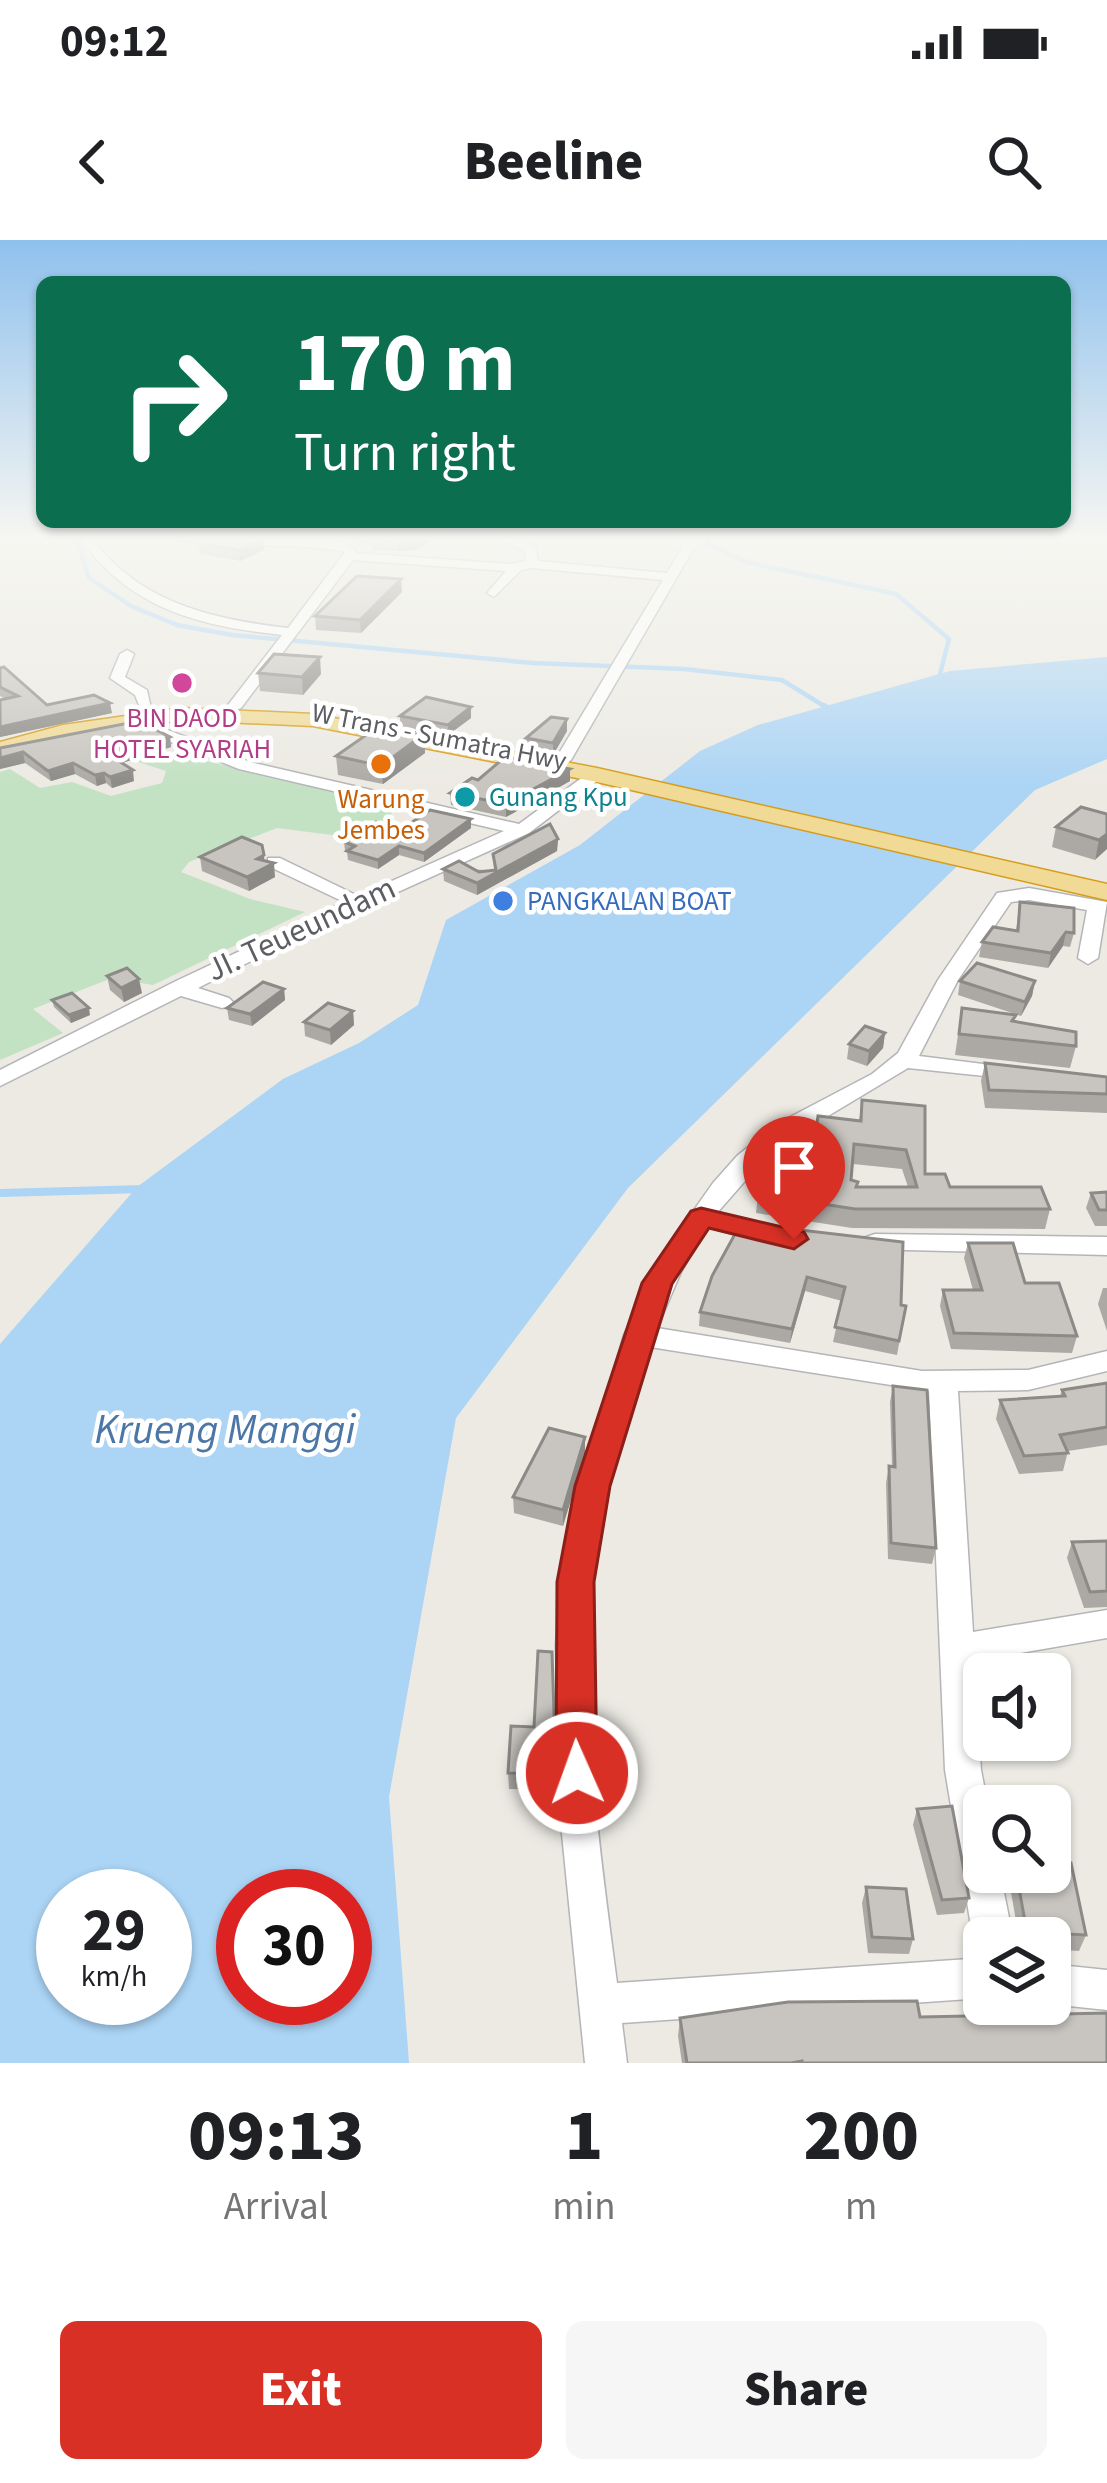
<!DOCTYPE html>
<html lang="en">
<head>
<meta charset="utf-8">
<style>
  body { margin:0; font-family:"Source Sans 3",sans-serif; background:#f6f6f6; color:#202124; height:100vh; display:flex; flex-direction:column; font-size:45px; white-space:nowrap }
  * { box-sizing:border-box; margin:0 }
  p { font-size:39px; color:#757577 }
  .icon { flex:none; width:66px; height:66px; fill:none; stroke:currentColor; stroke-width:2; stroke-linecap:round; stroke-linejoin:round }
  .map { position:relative; height:1823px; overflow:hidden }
  .details { display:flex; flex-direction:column; background:#fff; flex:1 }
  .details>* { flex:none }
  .banner { position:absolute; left:36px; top:36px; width:1035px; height:252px; border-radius:18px; box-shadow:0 3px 9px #0004; background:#0b6e4f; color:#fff; overflow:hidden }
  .tools { position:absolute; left:963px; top:1413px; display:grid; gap:24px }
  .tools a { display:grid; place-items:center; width:108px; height:108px; border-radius:18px; background:#fff; box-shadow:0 3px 9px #0004; font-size:60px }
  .speed { position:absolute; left:36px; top:1629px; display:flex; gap:24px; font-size:60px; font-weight:700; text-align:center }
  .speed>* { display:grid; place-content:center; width:156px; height:156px; border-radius:50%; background:#fff; box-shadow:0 3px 9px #0004; line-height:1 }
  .speed small { font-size:30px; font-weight:400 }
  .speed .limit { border:18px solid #d22; background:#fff; color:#111 }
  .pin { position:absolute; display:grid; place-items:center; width:102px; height:102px; color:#fff; margin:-123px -51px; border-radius:50% 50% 50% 0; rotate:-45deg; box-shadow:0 0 12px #0007 }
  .pin .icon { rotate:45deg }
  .me { position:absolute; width:132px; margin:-66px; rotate:358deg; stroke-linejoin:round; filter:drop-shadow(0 0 9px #0008) }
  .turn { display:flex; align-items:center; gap:42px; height:252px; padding:0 60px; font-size:54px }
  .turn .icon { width:156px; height:156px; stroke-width:2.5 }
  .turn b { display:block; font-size:84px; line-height:102px }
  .eta { display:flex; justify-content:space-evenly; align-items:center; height:204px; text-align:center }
  .eta b { font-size:72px; font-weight:800; line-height:84px }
  .button { display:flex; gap:24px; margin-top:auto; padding:24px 60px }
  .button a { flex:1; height:138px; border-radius:18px; background:#d93025; color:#fff; font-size:48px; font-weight:800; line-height:138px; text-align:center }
  .button a+a { background:#f6f6f6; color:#202124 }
  .status { display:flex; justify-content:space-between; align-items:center; height:84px; padding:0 60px; background:#fff; direction:ltr }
  .status svg { height:33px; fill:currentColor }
  header { display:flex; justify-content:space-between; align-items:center; height:156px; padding:0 60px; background:#fff; font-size:54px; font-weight:800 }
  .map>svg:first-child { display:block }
  .green { fill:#c3e1c3 }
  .water { fill:#abd4f5; fill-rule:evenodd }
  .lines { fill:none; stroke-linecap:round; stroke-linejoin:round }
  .stream-far2 { stroke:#abd4f5; stroke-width:4.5 }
  .stream-far1 { stroke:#abd4f5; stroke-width:6 }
  .stream { stroke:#abd4f5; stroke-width:8 }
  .minor-casing { stroke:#b4b5b9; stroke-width:3 }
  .highway-casing { stroke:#d69c1a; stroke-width:3 }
  .minor { fill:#fff; fill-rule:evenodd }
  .highway { fill:#f0da96; fill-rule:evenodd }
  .wall { fill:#aca9a5; fill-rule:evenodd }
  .shaded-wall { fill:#8c8a86 }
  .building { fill:#c8c5c0; stroke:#8c8a86; stroke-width:3; fill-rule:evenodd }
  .route { fill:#d93025; stroke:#8d1f18; stroke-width:3 }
  .hotel-dot { fill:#d1479c; stroke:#fff; stroke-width:4.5 }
  .food-dot { fill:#e8710a; stroke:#fff; stroke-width:4.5 }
  .culture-dot { fill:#0f9aa8; stroke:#fff; stroke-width:4.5 }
  .shop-dot { fill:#3f7fe0; stroke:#fff; stroke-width:4.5 }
  .labels { text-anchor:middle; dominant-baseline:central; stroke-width:9; stroke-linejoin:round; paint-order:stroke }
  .far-hotel-label { font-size:27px; fill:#b23c85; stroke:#fff }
  .far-street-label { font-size:27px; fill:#5c5e62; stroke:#fff }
  .far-culture-label { font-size:27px; fill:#0d838f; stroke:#fff; text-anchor:start }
  .far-food-label { font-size:27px; fill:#c56008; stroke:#fff }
  .far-shop-label { font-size:27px; fill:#366cbe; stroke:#fff; text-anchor:start }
  .street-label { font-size:33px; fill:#5c5e62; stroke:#fff }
  .near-water-label { font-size:42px; font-style:italic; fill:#4b76a5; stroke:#fff }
</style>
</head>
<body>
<div class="status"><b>09:12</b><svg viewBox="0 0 49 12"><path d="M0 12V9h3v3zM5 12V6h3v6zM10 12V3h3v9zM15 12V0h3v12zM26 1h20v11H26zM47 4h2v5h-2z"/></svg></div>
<header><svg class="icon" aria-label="back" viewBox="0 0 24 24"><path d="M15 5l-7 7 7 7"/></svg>Beeline<svg class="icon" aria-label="search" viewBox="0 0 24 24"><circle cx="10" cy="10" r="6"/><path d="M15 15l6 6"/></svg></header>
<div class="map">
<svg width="1107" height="1823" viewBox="0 0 1107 1823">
  <rect width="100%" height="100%" fill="#eceae3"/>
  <path class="green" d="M172,513l219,51 2,27 -15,-3 -30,9 -71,-9 -88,34 -8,10 69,27 55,13 -152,73 -41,-7 -79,31 30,24 -63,27v-288l10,-3 30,19 32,-6 39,14 51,-13 4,-12 -34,-11z"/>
  <path class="water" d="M1107,417v102l-72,31 -407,398 -172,230 -67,379 20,266h-409v-719l137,-157 146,-108 76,-36 59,-38 28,-85 134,-75 120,-94 58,-26 192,-54zM63,1656h102v102h-102zM243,1656h102v102h-102z"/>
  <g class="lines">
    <g class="stream-far2">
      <path d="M75,294l14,44 42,28 46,19 55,10 301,28 151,6 98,11 47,29"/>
      <path d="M711,294l-4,9 39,19 150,32 53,45 -10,39"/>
    </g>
    <path class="stream-far1" d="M824,466l6,4"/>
    <path class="stream" d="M0,953l142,-4"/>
    <g class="minor-casing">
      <g id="minor">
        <path d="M77,294h12c47,68 121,85 199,94l57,-76c-38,-9 -77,-2 -115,-12l1,-6c14,0 12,4 25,5 29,3 82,-10 101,14l153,11 16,-3 -1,-10 -34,-17h15l29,12 3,15 129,12 23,-39h12l-131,226 -8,5 -8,-5 108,-180 -131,-12 -11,2 -27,27 -7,-4 19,-22 -153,-11 -112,148 -5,2 -8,-5 54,-70c-85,-9 -155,-27 -205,-101z"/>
        <path d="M127,410l7,4 -9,23 22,13 5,23h-10l-7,-18 -25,-17 10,-24z"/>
        <path d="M141,477h12l7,10 90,35 269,62 72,-53 14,4 -76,58 -231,104 -100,51 31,10 4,4 -4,4 -7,2 -41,-12 -181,90v-16l176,-89 168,-79 -76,-36v-8h12l78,38 146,-65 -265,-62 -91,-36 -9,-13z"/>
        <path d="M1029,648l78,14 -9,56 -10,6 -10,-6 9,-48 -58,-10 -18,2 -53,78 -39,76 96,12 8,2 3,5 -3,5 -115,-12 -135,81 -56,64 61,16 4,6 -4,6 -9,2 -62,-16 -26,45 -24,56 265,43 106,-1 79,-19v20l-79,19 -70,1 15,241 134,-22v28l-133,23 7,109 7,36h-4v66h16l13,66h-29v16l-11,-16 -28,-168 -16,-379 -279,-44c-24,69 -46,141 -55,213 -18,140 4,284 22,423l367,-25v40l-362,25 5,40h-42l-24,-239 -5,-180 7,-84 9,-46 52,-179 46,-91 43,-61 24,-27 38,-31 97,-51 26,-21 40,-73 59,-87z"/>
        <path d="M875,994l232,3v18l-241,-6 -4,-6 4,-6z"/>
        <path d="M1050,1724l57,6v40l-57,-6z"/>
      </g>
    </g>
    <g class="highway-casing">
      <path id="highway" d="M181,468l132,6 284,54 510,116v16l-510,-118 -284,-56 -132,-6 -116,18 -65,18v-14l63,-17z"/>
    </g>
    <use href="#minor" class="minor"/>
    <use href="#highway" class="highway"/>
  </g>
  <g class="wall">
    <path d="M176,293h52l35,6 1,11 -24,11 -40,-7 -1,-9 -22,-4z"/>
    <path d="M303,293h143l-31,17 -17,1 -26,-1v-5l-47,-11z"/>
    <path d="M402,352l-41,41 -45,-3 -1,-14z"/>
    <path d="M0,428l47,37 65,8 -112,24v-37l6,-1 -6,-3z"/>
    <path d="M258,433l63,1 -18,21 -43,-4z"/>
    <path d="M471,467v11l-23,17 -48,-9v-10z"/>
    <path d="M567,491l-14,24 -27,-5v-12z"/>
    <path d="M424,494l1,19 -42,31 -45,-9 -2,-19z"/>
    <path d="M170,497l1,10 -49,16 12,18 -22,7 -6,-5 -9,3 -22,-12 -24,7 -26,-18 -25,6v-21z"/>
    <path d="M478,540l92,1 -64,36 -55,-12 -1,-12z"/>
    <path d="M1107,574l-12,46 -43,-13 4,-20z"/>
    <path d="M471,588l-47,34 -25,-7 -21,14 -30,-9 -1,-8 -2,-1 -1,-9 58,-13z"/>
    <path d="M558,599l-1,12 -80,44 -33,-14 -1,-12 51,1 -1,-16z"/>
    <path d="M200,617l64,4 11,16 -26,14 -47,-20z"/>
    <path d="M1020,662l54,31 -4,14 -7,-1 -15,22 -69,-11 3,-15 34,-12z"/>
    <path d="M107,736l35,17 -18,9 -14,-12z"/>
    <path d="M960,741h75l-3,15 -11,20 -63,-21z"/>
    <path d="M284,749l1,11 -33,26 -23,-6 -2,-12z"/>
    <path d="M52,760l38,15 -19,8 -17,-16z"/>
    <path d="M962,768l52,14 62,24 -6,22 -115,-13z"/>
    <path d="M353,771l1,14 -23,20 -26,-9 -1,-14z"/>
    <path d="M885,793l-2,15 -16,18 -20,-7 2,-15z"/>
    <path d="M985,823l122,14v36l-122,-5 -4,-27z"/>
    <path d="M862,860l63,74 25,13 100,22 -5,20 -193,-1 -96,-15 2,-19 54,-35 47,-38zM853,924l49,5 6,18h-51l-6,-7z"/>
    <path d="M1107,952v34h-12l-9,-18 5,-15z"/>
    <path d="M741,983l165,83 -9,49 -64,-13 9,-41 -37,-10 -15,52 -91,-17 1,-14z"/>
    <path d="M968,1003l57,40 52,53 -5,17 -121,-4 -11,-43 3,-16h30l-9,-32z"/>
    <path d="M1103,1048h4v43l-9,-27z"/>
    <path d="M1107,1143v62l-39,6 -5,20 -44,3 -23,-55 4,-19 60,-4 2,-6z"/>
    <path d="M893,1146l43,162 -4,16 -44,-5 -2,-76 3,-17 3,1 -2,-65z"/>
    <path d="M585,1197v16l-22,73 -49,-13 -1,-16z"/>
    <path d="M1107,1301v66l-23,1 -17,-50 5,-16z"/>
    <path d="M552,1412l4,138 -47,-1 -1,-16 26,-46z"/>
    <path d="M917,1569l52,89 -5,15 -27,2 -24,-90z"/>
    <path d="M1010,1632h40l36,63 -7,16 -29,-2v-11h-31l-11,-63z"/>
    <path d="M866,1647l47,52 -4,15 -41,-1 -6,-50z"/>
    <path d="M920,1777l187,46h-425l-4,-27 2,-18z"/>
  </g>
  <g class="shaded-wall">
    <path d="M426,293h20l-31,17 -17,1 -1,-10z"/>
    <path d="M263,299l1,11 -24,11 -1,-11z"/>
    <path d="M401,339l1,13 -41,41 -1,-13z"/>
    <path d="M320,417l1,17 -18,21 -1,-18z"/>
    <path d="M110,463l2,10 -112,24v-10z"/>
    <path d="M471,467v11l-23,17v-10z"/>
    <path d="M567,479v12l-14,24v-12z"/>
    <path d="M424,494l1,19 -42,31 -2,-18z"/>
    <path d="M170,497l1,10 -58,19 -2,-10z"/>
    <path d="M23,512l2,11 -25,6v-11z"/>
    <path d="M73,523l2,11 -24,7 -3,-10z"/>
    <path d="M570,529v12l-64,36v-13z"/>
    <path d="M133,530l1,11 -22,7 -2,-11z"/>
    <path d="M104,533l2,10 -9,3 -2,-11z"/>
    <path d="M471,579v9l-47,34v-9z"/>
    <path d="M1107,594v15l-12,11 4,-20z"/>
    <path d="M558,599l-1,12 -80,44v-12z"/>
    <path d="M399,606v9l-21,14v-9z"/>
    <path d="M264,615l1,13 9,-5 1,14 -26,14 -2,-14 10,-18z"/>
    <path d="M1066,692l-3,14 -15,22 3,-15z"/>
    <path d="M139,739l3,14 -18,9 -3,-14z"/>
    <path d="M1035,741l-3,15 -11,20 4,-14z"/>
    <path d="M284,749l1,11 -33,26 -2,-12z"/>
    <path d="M89,768l1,7 -19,8 -2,-8z"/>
    <path d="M353,771l1,14 -23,20 -1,-15z"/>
    <path d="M885,793l-2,15 -16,18 2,-15z"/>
    <path d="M807,1037l-2,14 -15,52 2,-14z"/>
    <path d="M585,1197v16l-22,73v-16z"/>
  </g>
  <g class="building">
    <path d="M190,293h38l35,6 -24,11 -41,-7 13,-6z"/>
    <path d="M367,293h59l-12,7 -17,1 -26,-2 4,-3z"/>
    <path d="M357,336l44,3 -41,41 -45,-4z"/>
    <path d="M274,414l46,3 -18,20 -44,-4z"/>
    <path d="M4,427l43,38 47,-10 16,8 -110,24v-27l18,-4 -18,-9v-19z"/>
    <path d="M426,457l45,10 -23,18 -48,-9z"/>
    <path d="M551,477l16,2 -14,24 -27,-5z"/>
    <path d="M139,481l31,16 -59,19 22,14 -23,7 -6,-4 -9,2 -22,-12 -25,8 -25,-19 -23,6v-10z"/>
    <path d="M379,486l45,8 -43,32 -45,-10z"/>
    <path d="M505,517l65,12 -64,35 -56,-11 22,-15 6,2z"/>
    <path d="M1081,567l26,7v20l-8,6 -43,-13z"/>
    <path d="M430,570l41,9 -47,34 -25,-7 -21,14 -31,-9 8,-5 -11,-4 32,-20 26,7z"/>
    <path d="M550,584l8,15 -81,44 -34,-14 16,-8 20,11 17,-2 -3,-16z"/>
    <path d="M242,597l20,8 2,10 -7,4 17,4 -27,14 -47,-20z"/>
    <path d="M1020,662l54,6v25l-8,-1 -15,21 -69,-11 11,-15 25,4z"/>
    <path d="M977,723l58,18 -10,21 -65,-21z"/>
    <path d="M127,728l12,11 -18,9 -14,-12z"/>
    <path d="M263,742l21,7 -34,25 -23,-6z"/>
    <path d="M72,753l17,15 -20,7 -17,-15z"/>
    <path d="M328,763l25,8 -23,19 -26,-8z"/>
    <path d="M962,768l54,7 -4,6 64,11v14l-117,-12z"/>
    <path d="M865,786l20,7 -16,18 -20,-7z"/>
    <path d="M985,823l122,14v17l-118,-4z"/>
    <path d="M862,860l63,6v68h20l5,13h91l9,22h-195l-97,-15 14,-26 19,5 5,-17 16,3 6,-43 43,5zM854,904l52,6 11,37h-61l2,-5 -7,-2z"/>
    <path d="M1107,952v18h-8l-8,-17z"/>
    <path d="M741,983l162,19 -2,63 5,1 -7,35 -64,-14 10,-40 -38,-10 -15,52 -92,-17 12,-36z"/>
    <path d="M968,1003h45l12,40h34l18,53 -123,-3 -11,-43h39z"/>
    <path d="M1107,1143v44l-47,8 8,18 -44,3 -24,-56 65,-4 -3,-6z"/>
    <path d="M893,1146l34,4 9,158 -45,-5 -2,-77 6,1z"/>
    <path d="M549,1188l36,9 -22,73 -50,-13z"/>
    <path d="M1107,1301v50l-17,1 -18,-50z"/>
    <path d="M538,1411l14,1 4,122 -48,-1 3,-47 23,1z"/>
    <path d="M952,1566l17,92 -27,2 -25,-91z"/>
    <path d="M1050,1622l21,1 15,72 -59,-3 -11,-60h34z"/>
    <path d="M866,1647l40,2 7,50 -41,-2z"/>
    <path d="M917,1761l3,16 187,-4v50h-305v-2l-11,2h-104l-7,-45 108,-16z"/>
  </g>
  <linearGradient id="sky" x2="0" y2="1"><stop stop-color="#8fc1ed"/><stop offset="0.54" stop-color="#f6f6f2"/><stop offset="1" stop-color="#f6f6f2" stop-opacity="0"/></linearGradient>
  <rect width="1107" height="549" fill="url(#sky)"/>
  <path class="route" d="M701,968l103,24 4,7 -14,10 -85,-21 -37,56 -62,202 -16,96 3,191 -6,14 -14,5 -15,-5 -6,-14 1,-191 18,-96 67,-203 49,-72z"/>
  <circle class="hotel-dot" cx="182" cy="443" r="12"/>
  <circle class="food-dot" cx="381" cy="524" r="12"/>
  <circle class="culture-dot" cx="465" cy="557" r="12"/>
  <circle class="shop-dot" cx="503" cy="661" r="12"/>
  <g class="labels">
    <g class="far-hotel-label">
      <text x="182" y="478">BIN DAOD<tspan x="182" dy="31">HOTEL SYARIAH</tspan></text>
    </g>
    <g class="far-street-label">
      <text transform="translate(439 497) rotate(11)">W Trans - Sumatra Hwy</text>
    </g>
    <g class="far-culture-label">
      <text x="489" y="557">Gunang Kpu</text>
    </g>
    <g class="far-food-label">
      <text x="381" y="559">Warung<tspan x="381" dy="31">Jembes</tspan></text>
    </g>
    <g class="far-shop-label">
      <text x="527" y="661">PANGKALAN BOAT</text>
    </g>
    <g class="street-label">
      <text transform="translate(301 689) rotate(-25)">JI. Teueundam</text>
    </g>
    <g class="near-water-label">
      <text x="225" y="1190">Krueng Manggi</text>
    </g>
  </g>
</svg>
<div class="tools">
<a><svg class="icon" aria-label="sound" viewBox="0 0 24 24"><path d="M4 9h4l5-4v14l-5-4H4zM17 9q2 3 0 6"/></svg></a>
<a><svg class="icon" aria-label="search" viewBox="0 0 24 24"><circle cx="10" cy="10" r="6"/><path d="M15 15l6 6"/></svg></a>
<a><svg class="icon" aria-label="layers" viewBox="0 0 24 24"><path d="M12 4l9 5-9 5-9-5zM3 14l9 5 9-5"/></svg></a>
</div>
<div class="speed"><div>29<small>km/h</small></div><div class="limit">30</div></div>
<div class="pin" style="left:794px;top:999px;background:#d93025"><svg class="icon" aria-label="arrive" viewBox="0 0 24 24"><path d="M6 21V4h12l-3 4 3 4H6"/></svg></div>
<svg class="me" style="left:577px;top:1533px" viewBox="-20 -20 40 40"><circle r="17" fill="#d93025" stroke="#fff" stroke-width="3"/><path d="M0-11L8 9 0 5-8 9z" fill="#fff"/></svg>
<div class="banner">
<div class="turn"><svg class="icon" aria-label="right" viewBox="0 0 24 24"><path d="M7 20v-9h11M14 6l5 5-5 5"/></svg><div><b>170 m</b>Turn right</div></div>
</div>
</div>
<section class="details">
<div class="eta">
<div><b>09:13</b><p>Arrival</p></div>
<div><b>1</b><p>min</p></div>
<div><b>200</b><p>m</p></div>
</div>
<div class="button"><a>Exit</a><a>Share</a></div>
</section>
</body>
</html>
